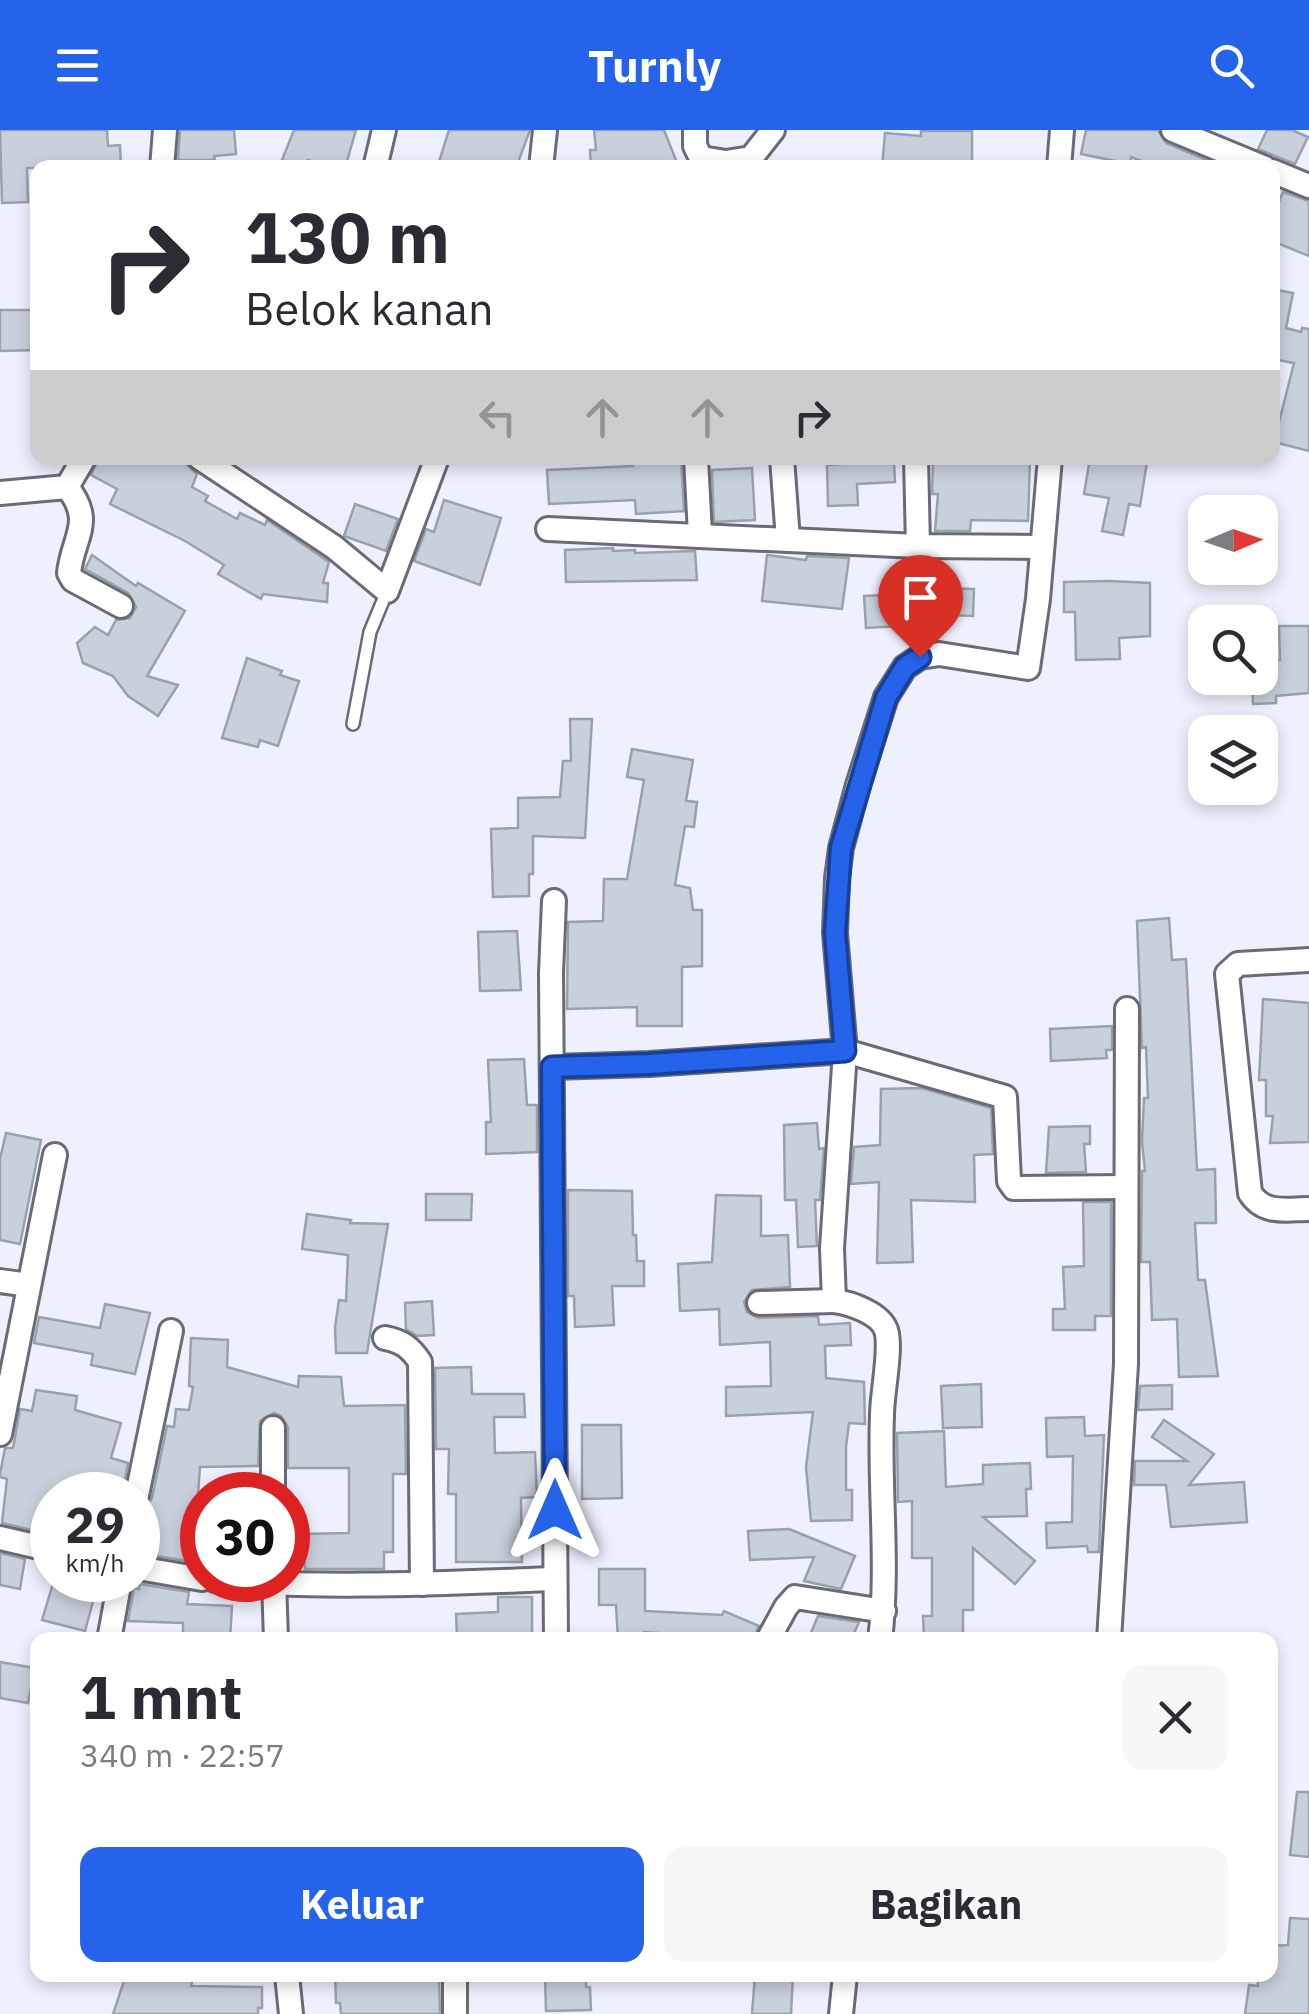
<!DOCTYPE html>
<html lang="id">
<head>
<meta charset="utf-8">
<style>
  body { margin:0; font-family:"IBM Plex Sans",sans-serif; background:#f7f7f7; color:#2b2b33; height:100vh; display:flex; flex-direction:column; font-size:38px; white-space:nowrap }
  * { box-sizing:border-box; margin:0 }
  p { font-size:32px; color:#7c7c81 }
  .icon { flex:none; width:55px; height:55px; fill:none; stroke:currentColor; stroke-width:2; stroke-linecap:round; stroke-linejoin:round }
  .map { position:relative; flex:1; overflow:hidden }
  .panel { position:absolute; left:30px; top:1502px; width:1248px; height:350px; display:flex; flex-direction:column; background:#fff; border-radius:20px; box-shadow:0 5px 15px #0003 }
  .panel>* { flex:none }
  .guide { position:absolute; left:30px; top:30px; width:1250px; height:305px; border-radius:20px; box-shadow:0 5px 15px #0003; background:#fff; color:#2b2b33; overflow:hidden }
  .needle { width:65px; rotate:88deg }
  .fabs { position:absolute; left:1188px; top:365px; display:grid; gap:20px }
  .fabs a { display:grid; place-items:center; width:90px; height:90px; border-radius:20px; background:#fff; box-shadow:0 5px 15px #0003; font-size:50px }
  .speed { position:absolute; left:30px; top:1342px; display:flex; gap:20px; font-size:50px; font-weight:700; text-align:center }
  .speed>* { display:grid; place-content:center; width:130px; height:130px; border-radius:50%; background:#fff; box-shadow:0 5px 15px #0003; line-height:1 }
  .speed small { font-size:25px; font-weight:400 }
  .speed .limit { border:15px solid #d22; background:#fff; color:#111 }
  .pin { position:absolute; display:grid; place-items:center; width:85px; height:85px; color:#fff; margin:-102px -42px; border-radius:50% 50% 50% 0; rotate:-45deg; box-shadow:0 0 10px #0007 }
  .pin .icon { rotate:45deg }
  .me { position:absolute; width:110px; margin:-55px; rotate:0deg; stroke-linejoin:round; filter:drop-shadow(0 0 8px #0008) }
  .turn { display:flex; align-items:center; gap:35px; height:210px; padding:0 50px; font-size:45px }
  .turn .icon { width:130px; height:130px; stroke-width:2.5 }
  .turn b { display:block; font-size:70px; line-height:85px }
  .lanes { display:flex; align-items:center; height:95px; padding:0 50px; background:#0003; justify-content:center; gap:50px; direction:ltr }
  .lanes .off { opacity:.35 }
  .round { display:grid; place-items:center; flex:none; width:105px; height:105px; border-radius:20px; background:#f7f7f7 }
  .overview { display:flex; align-items:center; justify-content:space-between; height:170px; padding:0 50px }
  h1 { font-size:60px; font-weight:700; line-height:75px }
  .action { display:flex; gap:20px; margin-top:auto; padding:20px 50px }
  .action a { flex:1; height:115px; border-radius:20px; background:#2563eb; color:#fff; font-size:40px; font-weight:700; line-height:115px; text-align:center }
  .action a+a { background:#f7f7f7; color:#2b2b33 }
  header { display:flex; justify-content:space-between; align-items:center; height:130px; padding:0 50px; background:#2563eb; color:#fff; font-size:45px; font-weight:700 }
  .map>svg:first-child { display:block }
  .building { fill:#c8d0dc; stroke:#99a1ac; stroke-width:2.5 }
  .lines { fill:none; stroke-linecap:round; stroke-linejoin:round }
  .service-casing { stroke:#6a6b77; stroke-width:16 }
  .minor-casing { stroke:#6a6b77; stroke-width:28 }
  .service { stroke:#fff; stroke-width:11 }
  .minor { stroke:#fff; stroke-width:22 }
  .route-casing { stroke:#184099; stroke-width:25 }
  .route { stroke:#2563eb; stroke-width:18 }
</style>
</head>
<body>
<header><svg class="icon" aria-label="menu" viewBox="0 0 24 24"><path d="M4 6h16M4 12h16M4 18h16"/></svg>Turnly<svg class="icon" aria-label="search" viewBox="0 0 24 24"><circle cx="10" cy="10" r="6"/><path d="M15 15l6 6"/></svg></header>
<div class="map">
<svg width="1309" height="1884" viewBox="0 0 1309 1884">
  <rect width="100%" height="100%" fill="#eef0fe"/>
  <g class="building">
    <path d="M0,0h107l1,16 12,-1 1,23h-94l1,34 -26,1z"/>
    <path d="M180,0h54l2,24 -22,2 1,4h-37z"/>
    <path d="M294,0h62l-11,38h-13l-24,-8 -4,8 -22,-8z"/>
    <path d="M449,0h81l-14,38h-79z"/>
    <path d="M594,0h70l14,35 -87,3 -1,-18h6z"/>
    <path d="M1086,0h72l8,13 45,19 -2,6h-49l-29,-11 -1,7 -49,-10z"/>
    <path d="M1267,0h25l16,7 -13,27 -37,-15z"/>
    <path d="M921,1h51v37h-90l3,-35 36,3z"/>
    <path d="M1283,62l26,9v55l-37,-15v-23z"/>
    <path d="M1272,159l21,4 -7,35 15,4 1,-4 7,1v122l-35,-9 20,-79 -22,-4z"/>
    <path d="M0,180h38v40l-38,1z"/>
    <path d="M99,328h86l2,7 10,9 -5,13 16,9 -3,5 32,18 3,-6 25,12 2,-5 62,42 -6,21h5l-1,19 -64,-8 -2,5 -43,-25 6,-9 -39,-24 -75,-37 7,-15 -26,-14z"/>
    <path d="M633,328h48l3,53 -48,3 -1,-14 -86,4 -2,-34 86,-4z"/>
    <path d="M1003,328h27l-2,63 -57,-1 -1,11h-35l3,-37h-6l1,-33 70,1z"/>
    <path d="M1090,328l57,4 -7,44 -11,-2 -6,31 -21,-4 7,-33 -25,-4z"/>
    <path d="M894,331l1,21 -38,2 1,21 -30,1 -1,-41z"/>
    <path d="M752,338l3,52 -41,2 -2,-52z"/>
    <path d="M444,370l57,18 -21,67 -66,-24 12,-32 8,3z"/>
    <path d="M355,374l43,15 -12,32 -42,-15z"/>
    <path d="M613,418v3l22,-1v3l60,-2 2,29 -131,2 -1,-32z"/>
    <path d="M92,425l44,31 2,-3 47,28 -38,65 31,9 -20,31 -30,-20 -15,-20 -30,-13 -6,-20 18,-16 13,8 8,-15 14,-2 6,-11 -8,-14 -43,-24z"/>
    <path d="M767,425l39,5 1,-4 42,2 -7,51 -80,-8z"/>
    <path d="M1108,451l42,2v53l-31,2 1,21 -44,1 -1,-48h-11v-30z"/>
    <path d="M932,458l42,1 -1,27 -72,-3v13l-35,2 -2,-32 68,-3z"/>
    <path d="M1279,496h30v67l-33,3v7l-23,1 -1,-26h8v-17l20,-1z"/>
    <path d="M247,528l35,13 -2,4 19,6 -21,65 -18,-6 -2,7 -36,-9z"/>
    <path d="M570,589h22l-7,119 -52,-2v38h-4v22l-36,1 -2,-68 27,-1v-30l42,-1 3,-36h8z"/>
    <path d="M632,619l61,11 -7,41 11,1 -3,25 -9,-1 -10,59 15,3 3,22h9v56l-20,1v59h-45v-19l-70,2 1,-87 35,-1 1,-42h23l17,-99 -17,-3z"/>
    <path d="M1169,788l3,42 14,-1 11,211 18,-1 1,54h-21l3,57h7l13,96 -39,1 -2,-58 -25,1 -2,-58h-9l1,-91h3l-3,-30 2,-43h4l-2,-51 -4,1 -5,-127z"/>
    <path d="M517,801l4,59 -41,1 -2,-59z"/>
    <path d="M1263,869l46,4v139l-39,1 3,-27h-7v-36h-7z"/>
    <path d="M1112,896v24h-6l1,8 -56,3 -1,-32z"/>
    <path d="M524,929l3,46h10v47l-51,2v-32h5l-3,-62z"/>
    <path d="M921,958l70,20 2,46 -19,1 1,47 -64,-2 2,62 -36,1 2,-81 -28,2 3,-37 26,-2 1,-56z"/>
    <path d="M817,993l2,26 5,-1 -4,52h-5l2,46 -19,1 -2,-47h-11l-1,-75z"/>
    <path d="M1090,996v18h-6l2,28 -40,1 3,-46z"/>
    <path d="M6,1003l35,7 -21,104 -20,-4v-81z"/>
    <path d="M568,1060l64,1 1,44h3l1,26h7v25h-32l2,39 -39,2 -1,-31h-6z"/>
    <path d="M426,1064h46l-1,26h-45z"/>
    <path d="M716,1065l45,1v40l27,-1 2,52 -38,3 -8,12 3,10 11,6 60,-2 1,9 31,-2 1,22 -26,1 1,32 38,4 1,42 -16,-1 -3,24v43h6v30l-41,1 -5,-54 7,-55 -87,4v-29l45,-1 -1,-44 -50,3 -1,-36 -39,2 -2,-47 34,-2z"/>
    <path d="M1083,1072h28v114h-16v14h-42v-21h12l-2,-42 21,-1z"/>
    <path d="M307,1084l44,6 -1,3 38,1 -21,129h-31l-1,-26 4,-27 7,1 2,-46 -46,-6z"/>
    <path d="M432,1171l2,34 -17,1 -11,-7 -1,-26z"/>
    <path d="M105,1174l45,9 -15,61 -44,-9 2,-11 -59,-11 5,-26 61,11z"/>
    <path d="M191,1208l37,2 -1,27 71,20 1,-11 42,1 3,29 61,-1 1,69h-13v78h-9v17h-79l-2,-35 46,-1v-65h-61v-41l-7,-11 -7,-3 -14,8 -2,45 -58,1 -3,43 5,1v8l-8,43 -50,-8 6,-34 -12,-1v-9l9,-4 5,-8 15,-72 7,1 2,-18 13,1 4,-23 -4,-1z"/>
    <path d="M471,1237l1,27h52l1,23h-31l1,36 40,-1 2,45 -16,1 1,64h-66v-68h-8l1,-45h-13l-1,-81z"/>
    <path d="M981,1254l1,43 -39,1 -2,-42z"/>
    <path d="M1172,1255v24l-34,1 2,-24z"/>
    <path d="M36,1260l41,6 -2,14 46,13 -10,35 17,5 -6,32h-34l-35,-6 -8,44 -43,-10 5,-44 -7,-2v-3l5,-26h8l7,-39 12,2z"/>
    <path d="M1084,1287l1,19 19,-1 -5,117h-11l-1,-6 -40,2 -1,-25 26,-1 1,-66 -26,1 -1,-39z"/>
    <path d="M1164,1290l50,34 -25,31 55,-3 3,40 -76,5 -5,-42h-32l1,-24h52l-35,-24z"/>
    <path d="M582,1295h39l1,73 -40,1z"/>
    <path d="M944,1301l2,56 37,-3v-19l47,-2 1,26h-5l1,27 -44,1 52,44 -20,23 -42,-36v62h-10v30h-39l-1,-24h9v-58h-20v-57l-14,1 -1,-69z"/>
    <path d="M789,1399l66,27 -14,33 -37,-8 10,-24 -64,3 -2,-29z"/>
    <path d="M0,1423l25,6 -5,30 -20,-4z"/>
    <path d="M599,1439h46v42l77,4 2,-4 35,15 -6,14h-39l1,-3 -71,-5v8h-26l-2,-35h-17z"/>
    <path d="M54,1450h19l24,7 -12,44 -43,-11z"/>
    <path d="M140,1454l49,8 -2,12 45,2 -2,34h-47v-17l-55,-2 6,-33 5,1z"/>
    <path d="M498,1467h34v42l-33,1v-4l-42,2 -1,-24 42,-2z"/>
    <path d="M818,1486l41,6 -8,18h-43z"/>
    <path d="M0,1532l35,6 -7,35 -28,-5z"/>
    <path d="M1297,1662h12v65l-19,-2z"/>
    <path d="M1290,1788l19,1v95h-64l4,-29 9,1 -1,-11h13v-29l18,-1z"/>
    <path d="M126,1845h68l-3,11 71,1v21h-4v6h-145z"/>
    <path d="M335,1845h104l1,39h-99l-1,-11h-4z"/>
    <path d="M545,1845h41v12h4l1,23 -45,1z"/>
    <path d="M755,1845h38l-2,39h-39z"/>
  </g>
  <g class="lines">
    <g class="service-casing">
      <path id="service" d="M353,594l17,-92 17,-41"/>
    </g>
    <g class="minor-casing">
      <g id="minor">
        <path d="M695,0v16l6,12 25,4 25,-4 22,-28"/>
        <path d="M1173,0l92,38"/>
        <path d="M162,38l3,-38"/>
        <path d="M375,38l9,-38"/>
        <path d="M541,38l4,-38"/>
        <path d="M1059,38l3,-38"/>
        <path d="M1272,41l37,15"/>
        <path d="M200,328l134,89 53,44 50,-133"/>
        <path d="M696,328l4,76"/>
        <path d="M782,328l6,82"/>
        <path d="M916,328l2,88"/>
        <path d="M67,357c28,35 6,49 2,86l4,7 48,26"/>
        <path d="M0,363l67,-6 17,-29"/>
        <path d="M548,399l370,17 123,1"/>
        <path d="M554,771l-3,72 5,667"/>
        <path d="M1309,830l-71,4 -11,10 23,219c14,22 36,16 59,16"/>
        <path d="M552,937l97,-3 196,-13 160,46 4,84 5,7 112,-1"/>
        <path d="M0,1151l29,4"/>
        <path d="M759,1173l75,-2"/>
        <path d="M385,1208c17,3 26,10 35,24l2,222"/>
        <path d="M0,1304l55,-279"/>
        <path d="M137,1365l34,-164"/>
        <path d="M273,1365v-67"/>
        <path d="M0,1408l52,12"/>
        <path d="M138,1438l64,11"/>
        <path d="M215,1450c113,9 227,3 340,-1"/>
        <path d="M274,1450l2,60"/>
        <path d="M109,1510l11,-60"/>
        <path d="M768,1510l18,-33 9,-10 89,14"/>
        <path d="M880,1510c9,-75 -1,-150 2,-225 0,-22 10,-67 4,-85 -6,-17 -36,-27 -52,-29l-2,-53 13,-197 -10,-118 2,-55 4,-30 17,-63 28,-88 19,-30 15,-10 19,-3 89,14 10,-69 12,-141"/>
        <path d="M1109,1510l17,-276 1,-355"/>
        <path d="M287,1845l4,39"/>
        <path d="M455,1884v-39"/>
        <path d="M841,1884l4,-39"/>
      </g>
    </g>
    <use href="#service" class="service"/>
    <use href="#minor" class="minor"/>
  </g>
  <g class="lines">
    <g class="route-casing">
      <path id="route" d="M555,1380l-3,-443 97,-3 196,-13 -10,-118 6,-85 45,-150 19,-31 15,-10"/>
    </g>
    <use href="#route" class="route"/>
  </g>
</svg>
<div class="fabs">
<a><svg class="needle" viewBox="-14 -14 28 28"><path d="M0-13l5 13h-10z" fill="#e53935"/><path d="M0 13l5-13h-10z" fill="#7c7c81"/></svg></a>
<a><svg class="icon" aria-label="search" viewBox="0 0 24 24"><circle cx="10" cy="10" r="6"/><path d="M15 15l6 6"/></svg></a>
<a><svg class="icon" aria-label="layers" viewBox="0 0 24 24"><path d="M12 4l9 5-9 5-9-5zM3 14l9 5 9-5"/></svg></a>
</div>
<div class="speed"><div>29<small>km/h</small></div><div class="limit">30</div></div>
<div class="pin" style="left:920px;top:527px;background:#d93025"><svg class="icon" aria-label="arrive" viewBox="0 0 24 24"><path d="M6 21V4h12l-3 4 3 4H6"/></svg></div>
<svg class="me" style="left:555px;top:1380px" viewBox="-20 -20 40 40"><path d="M0-17L14 15 0 8-14 15z" fill="#2563eb" stroke="#fff" stroke-width="4"/></svg>
<div class="guide">
<div class="turn"><svg class="icon" aria-label="right" viewBox="0 0 24 24"><path d="M7 20v-9h11M14 6l5 5-5 5"/></svg><div><b>130 m</b>Belok kanan</div></div>
<div class="lanes"><svg class="icon off" aria-label="left" viewBox="0 0 24 24"><path d="M17 20v-9H6M10 6l-5 5 5 5"/></svg><svg class="icon off" aria-label="ahead" viewBox="0 0 24 24"><path d="M12 20V5M6 11l6-6 6 6"/></svg><svg class="icon off" aria-label="ahead" viewBox="0 0 24 24"><path d="M12 20V5M6 11l6-6 6 6"/></svg><svg class="icon" aria-label="right" viewBox="0 0 24 24"><path d="M7 20v-9h11M14 6l5 5-5 5"/></svg></div>
</div>
<section class="panel">
<div class="overview"><div><h1>1 mnt</h1><p>340 m · 22:57</p></div><a class="round"><svg class="icon" aria-label="close" viewBox="0 0 24 24"><path d="M6 6l12 12M18 6L6 18"/></svg></a></div>
<div class="action"><a>Keluar</a><a>Bagikan</a></div>
</section>
</div>
</body>
</html>
